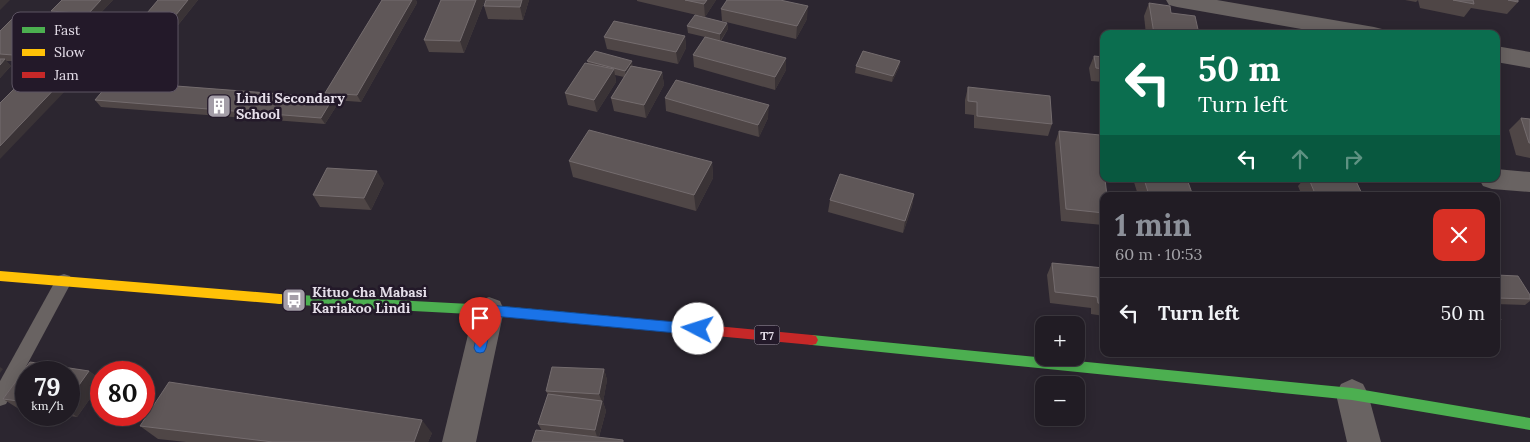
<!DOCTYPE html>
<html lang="en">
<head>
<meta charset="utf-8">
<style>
  body { margin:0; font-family:Lora,serif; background:#2d2931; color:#f1f3f6; height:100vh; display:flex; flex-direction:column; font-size:19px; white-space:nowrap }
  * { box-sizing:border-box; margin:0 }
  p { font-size:16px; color:#a2a1a6 }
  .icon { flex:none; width:28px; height:28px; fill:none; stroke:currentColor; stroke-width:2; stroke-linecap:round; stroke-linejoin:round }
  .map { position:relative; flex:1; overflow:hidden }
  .details { position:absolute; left:1100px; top:192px; width:400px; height:165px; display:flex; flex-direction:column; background:#211c24; border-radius:10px; box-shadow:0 2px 12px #0003,0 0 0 1px #3e3a41 }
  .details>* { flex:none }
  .top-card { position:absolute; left:1100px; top:30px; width:400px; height:152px; border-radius:10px; box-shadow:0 2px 12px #0003,0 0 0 1px #3e3a41; background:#0b6e4f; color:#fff; overflow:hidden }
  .tools { position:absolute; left:1035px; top:316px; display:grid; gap:10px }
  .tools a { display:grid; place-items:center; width:50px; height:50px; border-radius:10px; background:#211c24; box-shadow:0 2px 12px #0003,0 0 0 1px #3e3a41; font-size:25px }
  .speed { position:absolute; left:15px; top:361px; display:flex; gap:10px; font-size:25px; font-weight:700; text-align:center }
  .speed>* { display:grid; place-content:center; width:65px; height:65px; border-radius:50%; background:#211c24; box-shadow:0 2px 12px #0003,0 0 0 1px #3e3a41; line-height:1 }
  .speed small { font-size:12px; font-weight:400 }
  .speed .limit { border:8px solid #d22; background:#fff; color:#111 }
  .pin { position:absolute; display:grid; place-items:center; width:42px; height:42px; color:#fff; margin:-51px -21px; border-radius:50% 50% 50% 0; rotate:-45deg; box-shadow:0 0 5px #0007 }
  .pin .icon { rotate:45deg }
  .me { position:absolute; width:55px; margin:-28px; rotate:275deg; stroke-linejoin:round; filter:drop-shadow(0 0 4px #0008) }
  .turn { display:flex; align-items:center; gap:18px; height:105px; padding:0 15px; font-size:22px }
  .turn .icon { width:65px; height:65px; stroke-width:2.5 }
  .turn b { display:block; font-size:35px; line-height:42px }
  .lanes { display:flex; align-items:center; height:48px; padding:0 15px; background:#0003; justify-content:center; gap:25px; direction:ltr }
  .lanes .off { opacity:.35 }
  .round { display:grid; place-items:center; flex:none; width:52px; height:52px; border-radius:10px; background:#2d2931 }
  .summary { display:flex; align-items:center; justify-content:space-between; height:85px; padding:0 15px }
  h1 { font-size:30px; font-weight:700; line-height:38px; color:#8c9099 }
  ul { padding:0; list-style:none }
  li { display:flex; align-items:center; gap:15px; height:70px; padding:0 15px; border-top:1px solid #3e3a41 }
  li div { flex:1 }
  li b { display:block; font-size:19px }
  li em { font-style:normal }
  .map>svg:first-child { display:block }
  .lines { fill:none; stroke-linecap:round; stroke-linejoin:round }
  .lane { fill:#696362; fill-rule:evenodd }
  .street { fill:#696362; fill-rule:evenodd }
  .fast { fill:#4caf50; fill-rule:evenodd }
  .slow { fill:#ffc107; fill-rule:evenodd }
  .jam { fill:#c62828; fill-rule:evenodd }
  .wall { fill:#4f4646 }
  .shaded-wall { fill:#3a3336 }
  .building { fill:#5f5758; stroke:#746c6e }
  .route { fill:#1a73e8; stroke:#114b97 }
  .labels { text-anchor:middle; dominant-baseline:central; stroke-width:5; stroke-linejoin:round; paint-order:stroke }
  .shield { fill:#231929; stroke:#aba3af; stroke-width:1 }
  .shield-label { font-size:12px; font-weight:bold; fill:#e5dee9 }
  .poi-label { font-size:14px; font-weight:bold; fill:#e5dee9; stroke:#231929; text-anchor:start }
  .key { fill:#231929; stroke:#5d5463; stroke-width:1 }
  .key-label { font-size:14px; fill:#e5dee9 }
</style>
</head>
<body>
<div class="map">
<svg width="1530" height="442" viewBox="0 0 1530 442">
  <rect width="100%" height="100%" fill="#2c2630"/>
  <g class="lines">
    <path class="lane" d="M64,274l6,2 2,5 -66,123 -6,2v-25l58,-105z"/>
    <g class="street">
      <path d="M1166,0h51l157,27 8,2 3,5h-55l-153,-27 -8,-2z"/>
      <path d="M1496,46l34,6v16l-34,-6z"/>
      <path d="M1496,169l34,3v20l-38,-3 -9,-3 -4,-7h17z"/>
      <path d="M489,297l11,4 4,9 -28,132h-34l32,-132 4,-9z"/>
      <path d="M1352,379l11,5 5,10 13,48h-34l-11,-48 5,-10z"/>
    </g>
    <g class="fast">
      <path d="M280,294l209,11 120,11 4,1 2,4 -2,4 -4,1 -120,-11 -209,-11 -4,-1 -2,-4 2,-4z"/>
      <path d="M812,335l540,53 178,30v12l-178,-30 -540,-55 -4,-1 -2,-4 2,-4z"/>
    </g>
    <path class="slow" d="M0,271l280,23 4,1 2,4 -2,4 -4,1 -280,-23z"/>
    <path class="jam" d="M609,316l203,19 4,1 2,4 -2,4 -4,1 -203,-19 -4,-1 -2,-4 2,-4z"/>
  </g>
  <g class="wall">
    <path d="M113,0l-20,21 -36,-3 -6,-7z"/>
    <path d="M158,0h40l-66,83 196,15 -3,-5 57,-93h34l1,3 -56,99 -27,-2 3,5 -12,19 -224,-17 -6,-7 15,-17 -11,-1 -5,-6z"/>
    <path d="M441,0h44l-21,53 -35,-1 -5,-12z"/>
    <path d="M486,0h43l-6,20 -35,-1 -4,-13z"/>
    <path d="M637,0h79l-11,17 -68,-16z"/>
    <path d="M1405,0h13l-2,2z"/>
    <path d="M1418,0h100v2l-11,12 -36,-6 -7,9 -44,-9z"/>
    <path d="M1149,3l22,10 28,21h-53l-2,-18z"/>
    <path d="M721,9l86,10 -11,20 -74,-18z"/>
    <path d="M51,15l5,6 -37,40h-13l5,5 -11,12v-47z"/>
    <path d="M727,23l1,6 -7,12 65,17v12l-11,20 -81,-23 -1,-12 12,-18 -17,-4 -1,-7z"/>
    <path d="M685,36l1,12 -8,16 -71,-15 -3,-12z"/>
    <path d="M1094,56l10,1v25l-13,-1 -2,-13z"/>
    <path d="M587,61l46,5 29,6 2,13 -18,33 -32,-7 -3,-13 13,-21 -9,-2 1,7 -19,30 -29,-7 -3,-12 23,-30z"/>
    <path d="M900,61l-1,6 -7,15 -37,-9 1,-7z"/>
    <path d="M968,87l84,37 -4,12 -74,-8v-13l-9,-1v-14z"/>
    <path d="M665,98l103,20 -9,19 -93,-26z"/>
    <path d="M1521,118l9,1v39l-14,-3 -7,-25z"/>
    <path d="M1059,131l45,65 -1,29 -42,-4 -6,-78z"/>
    <path d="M569,161l143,1 1,16 -17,33 -123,-34z"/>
    <path d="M1133,179h54l6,17h-57l1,-1h1z"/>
    <path d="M1304,179h51l8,17h-61l-4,-10z"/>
    <path d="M384,183l-13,27 -51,-3 -7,-12z"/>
    <path d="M914,194l-2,12 -9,27 -75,-21 2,-12z"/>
    <path d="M1052,263l52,5v48l-13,-2v-6l-41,-5 -3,-28z"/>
    <path d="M1496,275l34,20v6l-5,4 -29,-1z"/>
    <path d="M1496,310l5,10 -5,4z"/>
    <path d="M30,362l59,9 12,9v3l-24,34 -14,-2h6v-43h-43v38l-7,-1 -16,-10z"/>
    <path d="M604,369l3,11 -4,22 3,9 -7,26 -57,-6 -4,-7 10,-29 -2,-4z"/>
    <path d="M140,426l292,7 -4,9h-242l-28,-3z"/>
  </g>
  <g class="shaded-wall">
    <path d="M0,0h10l-10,10z"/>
    <path d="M101,0h12l-20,21 -5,-7z"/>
    <path d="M188,0h10l-67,84 -6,-6z"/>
    <path d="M412,0h4l1,3 -56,99 -4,-7z"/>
    <path d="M476,0h9l-21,53 -4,-12z"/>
    <path d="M522,0h7l-6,20 -3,-13z"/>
    <path d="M707,0h9l-11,17 -1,-13z"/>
    <path d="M808,6l-1,13 -11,20 1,-13z"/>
    <path d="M51,15l5,6 -37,40 -6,-6z"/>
    <path d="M727,23l1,6 -8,12v-7z"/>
    <path d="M685,36l1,12 -8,16 -2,-12z"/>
    <path d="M786,58v12l-11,20v-13z"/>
    <path d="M5,59l6,7 -11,12v-13z"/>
    <path d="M632,61l1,7 -7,10 -1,-7z"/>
    <path d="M900,61l-1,6 -7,15 1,-6z"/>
    <path d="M614,69l2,13 -19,30 -3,-12z"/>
    <path d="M662,72l2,13 -18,33 -2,-13z"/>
    <path d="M64,79l6,7 -70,73v-13z"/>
    <path d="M333,98l4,7 -12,19 -4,-6z"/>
    <path d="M769,105l-1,13 -9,19 -1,-12z"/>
    <path d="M712,162l1,16 -17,33 -2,-16z"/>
    <path d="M377,171l7,12 -13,27 -7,-12z"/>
    <path d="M914,194l-2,12 -9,27 2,-12z"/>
    <path d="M0,367l3,2 -3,4z"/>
    <path d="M604,369l3,11 -4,22 3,9 -8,29 -3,-10 7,-28 -3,-8z"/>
    <path d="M89,371l12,9v3l-24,34 -8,-6v-12z"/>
    <path d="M422,420l10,13 -4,9h-14z"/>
  </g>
  <g class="building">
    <path d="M62,0h39l-13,14 -37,-3z"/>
    <path d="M158,0h30l-63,78 -31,-2z"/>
    <path d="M382,0h30l-55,95 -32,-2z"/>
    <path d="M441,0h35l-16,41 -36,-1z"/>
    <path d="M486,0h36l-2,7 -36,-1z"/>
    <path d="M685,0h22l-3,4z"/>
    <path d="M727,0h53l28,6 -11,20 -76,-17z"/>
    <path d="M1453,0h20l1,4z"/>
    <path d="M1508,0h10v2z"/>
    <path d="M1149,3l21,3 1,7 24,3 4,18h-45z"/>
    <path d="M18,13l33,2 -38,40 -13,-1v-23z"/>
    <path d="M695,15l32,8 -7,11 -33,-8z"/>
    <path d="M614,21l71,15 -9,16 -72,-15z"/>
    <path d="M1331,30l21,4h-20z"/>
    <path d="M705,37l81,21 -11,19 -82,-22z"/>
    <path d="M595,51l37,10 -7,10 -38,-10z"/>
    <path d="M863,51l37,10 -7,15 -37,-10z"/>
    <path d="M1094,56l10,1v12l-8,-1z"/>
    <path d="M0,59h5l-5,6z"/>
    <path d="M585,63l29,6 -20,31 -29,-7z"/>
    <path d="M631,66l31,6 -18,33 -33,-7z"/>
    <path d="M28,75l36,4 -64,67v-43z"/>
    <path d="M676,80l93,25 -11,20 -93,-27z"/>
    <path d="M111,81l222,17 -12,20 -226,-18z"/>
    <path d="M968,87l82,9 2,28 -75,-8v-14l-9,-1z"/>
    <path d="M1521,118l9,1v24h-1z"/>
    <path d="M589,130l123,32 -18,33 -125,-34z"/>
    <path d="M1059,131l41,4 4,34v10h1l2,17h-3v17l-38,-4z"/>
    <path d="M327,168l50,3 -13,27 -51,-3z"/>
    <path d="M840,174l74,20 -9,27 -75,-21z"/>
    <path d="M1144,179h43l6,17h-55l-1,-1h12z"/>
    <path d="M1309,179h46l8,17h-47z"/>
    <path d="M1052,263l52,5v36l-6,-1 -1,-6 -42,-5z"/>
    <path d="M1496,275l22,1 12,19v4l-34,-1z"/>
    <path d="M1496,310l5,10h-5z"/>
    <path d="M30,362l59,9 -20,28v-27h-43v30l-23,-3z"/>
    <path d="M552,367l52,2 -5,25 -53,-3z"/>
    <path d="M169,382l253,38 -8,22h-141l-133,-16z"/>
    <path d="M548,394l54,7 -7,29 -57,-6z"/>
    <path d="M536,430l87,10v2h-91z"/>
  </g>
  <path class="route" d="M488,305l210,19 5,1 1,4 -1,4 -5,2 -205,-19 -7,32 -2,4 -4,1 -4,-1 -2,-4 8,-38 2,-4z"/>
  <defs>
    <g id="building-square" transform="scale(1.25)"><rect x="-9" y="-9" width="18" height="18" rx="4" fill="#a49ea8" stroke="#231929"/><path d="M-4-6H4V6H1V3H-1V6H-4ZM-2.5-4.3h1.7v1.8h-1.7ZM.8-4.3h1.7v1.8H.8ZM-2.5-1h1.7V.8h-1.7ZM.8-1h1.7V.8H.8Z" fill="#fff"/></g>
    <g id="bus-square" transform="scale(1.25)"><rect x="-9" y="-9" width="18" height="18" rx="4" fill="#a49ea8" stroke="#231929"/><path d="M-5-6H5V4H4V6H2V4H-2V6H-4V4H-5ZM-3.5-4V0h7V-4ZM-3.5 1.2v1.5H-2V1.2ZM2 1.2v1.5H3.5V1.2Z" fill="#fff"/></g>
  </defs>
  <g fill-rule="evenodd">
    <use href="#building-square" x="219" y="106"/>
    <use href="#bus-square" x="294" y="300"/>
  </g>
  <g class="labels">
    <rect class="shield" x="754.5" y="325.5" width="25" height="19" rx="4"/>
    <g class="shield-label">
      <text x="767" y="335">T7</text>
    </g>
    <g class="poi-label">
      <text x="236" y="98">Lindi Secondary<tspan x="236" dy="16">School</tspan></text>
      <text x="312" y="292">Kituo cha Mabasi<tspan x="312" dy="16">Kariakoo Lindi</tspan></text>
    </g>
  </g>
  <rect x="12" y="12" width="166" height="80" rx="8" class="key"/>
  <rect x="22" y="27" width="23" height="6" fill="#4caf50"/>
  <rect x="22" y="49" width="23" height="7" fill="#ffc107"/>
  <rect x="22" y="72" width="23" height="6" fill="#c62828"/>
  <g class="key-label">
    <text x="54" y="35">Fast</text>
    <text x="54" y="57">Slow</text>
    <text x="54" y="80">Jam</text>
  </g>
</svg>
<div class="tools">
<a>+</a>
<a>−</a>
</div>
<div class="speed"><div>79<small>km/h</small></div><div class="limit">80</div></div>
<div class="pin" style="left:480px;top:348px;background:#d93025"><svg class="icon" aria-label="arrive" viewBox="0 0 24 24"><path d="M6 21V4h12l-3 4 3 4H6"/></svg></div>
<svg class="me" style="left:698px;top:329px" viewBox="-20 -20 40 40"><circle r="19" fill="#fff"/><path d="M0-13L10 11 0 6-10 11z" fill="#1a73e8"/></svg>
<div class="top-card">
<div class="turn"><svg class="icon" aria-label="left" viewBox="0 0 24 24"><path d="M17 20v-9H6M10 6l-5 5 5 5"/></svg><div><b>50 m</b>Turn left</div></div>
<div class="lanes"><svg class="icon" aria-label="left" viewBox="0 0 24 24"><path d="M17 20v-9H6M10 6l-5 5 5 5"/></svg><svg class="icon off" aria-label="ahead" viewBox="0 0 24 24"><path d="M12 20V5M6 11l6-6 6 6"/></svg><svg class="icon off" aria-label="right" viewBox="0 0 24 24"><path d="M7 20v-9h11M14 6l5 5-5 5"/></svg></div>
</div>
<section class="details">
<div class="summary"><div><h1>1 min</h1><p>60 m · 10:53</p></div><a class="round" style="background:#d93025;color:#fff"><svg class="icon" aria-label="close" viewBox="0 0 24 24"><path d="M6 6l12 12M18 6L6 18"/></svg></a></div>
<ul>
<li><svg class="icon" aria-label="left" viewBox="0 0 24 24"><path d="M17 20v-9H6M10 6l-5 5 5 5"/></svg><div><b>Turn left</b></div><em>50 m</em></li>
</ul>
</section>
</div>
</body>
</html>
